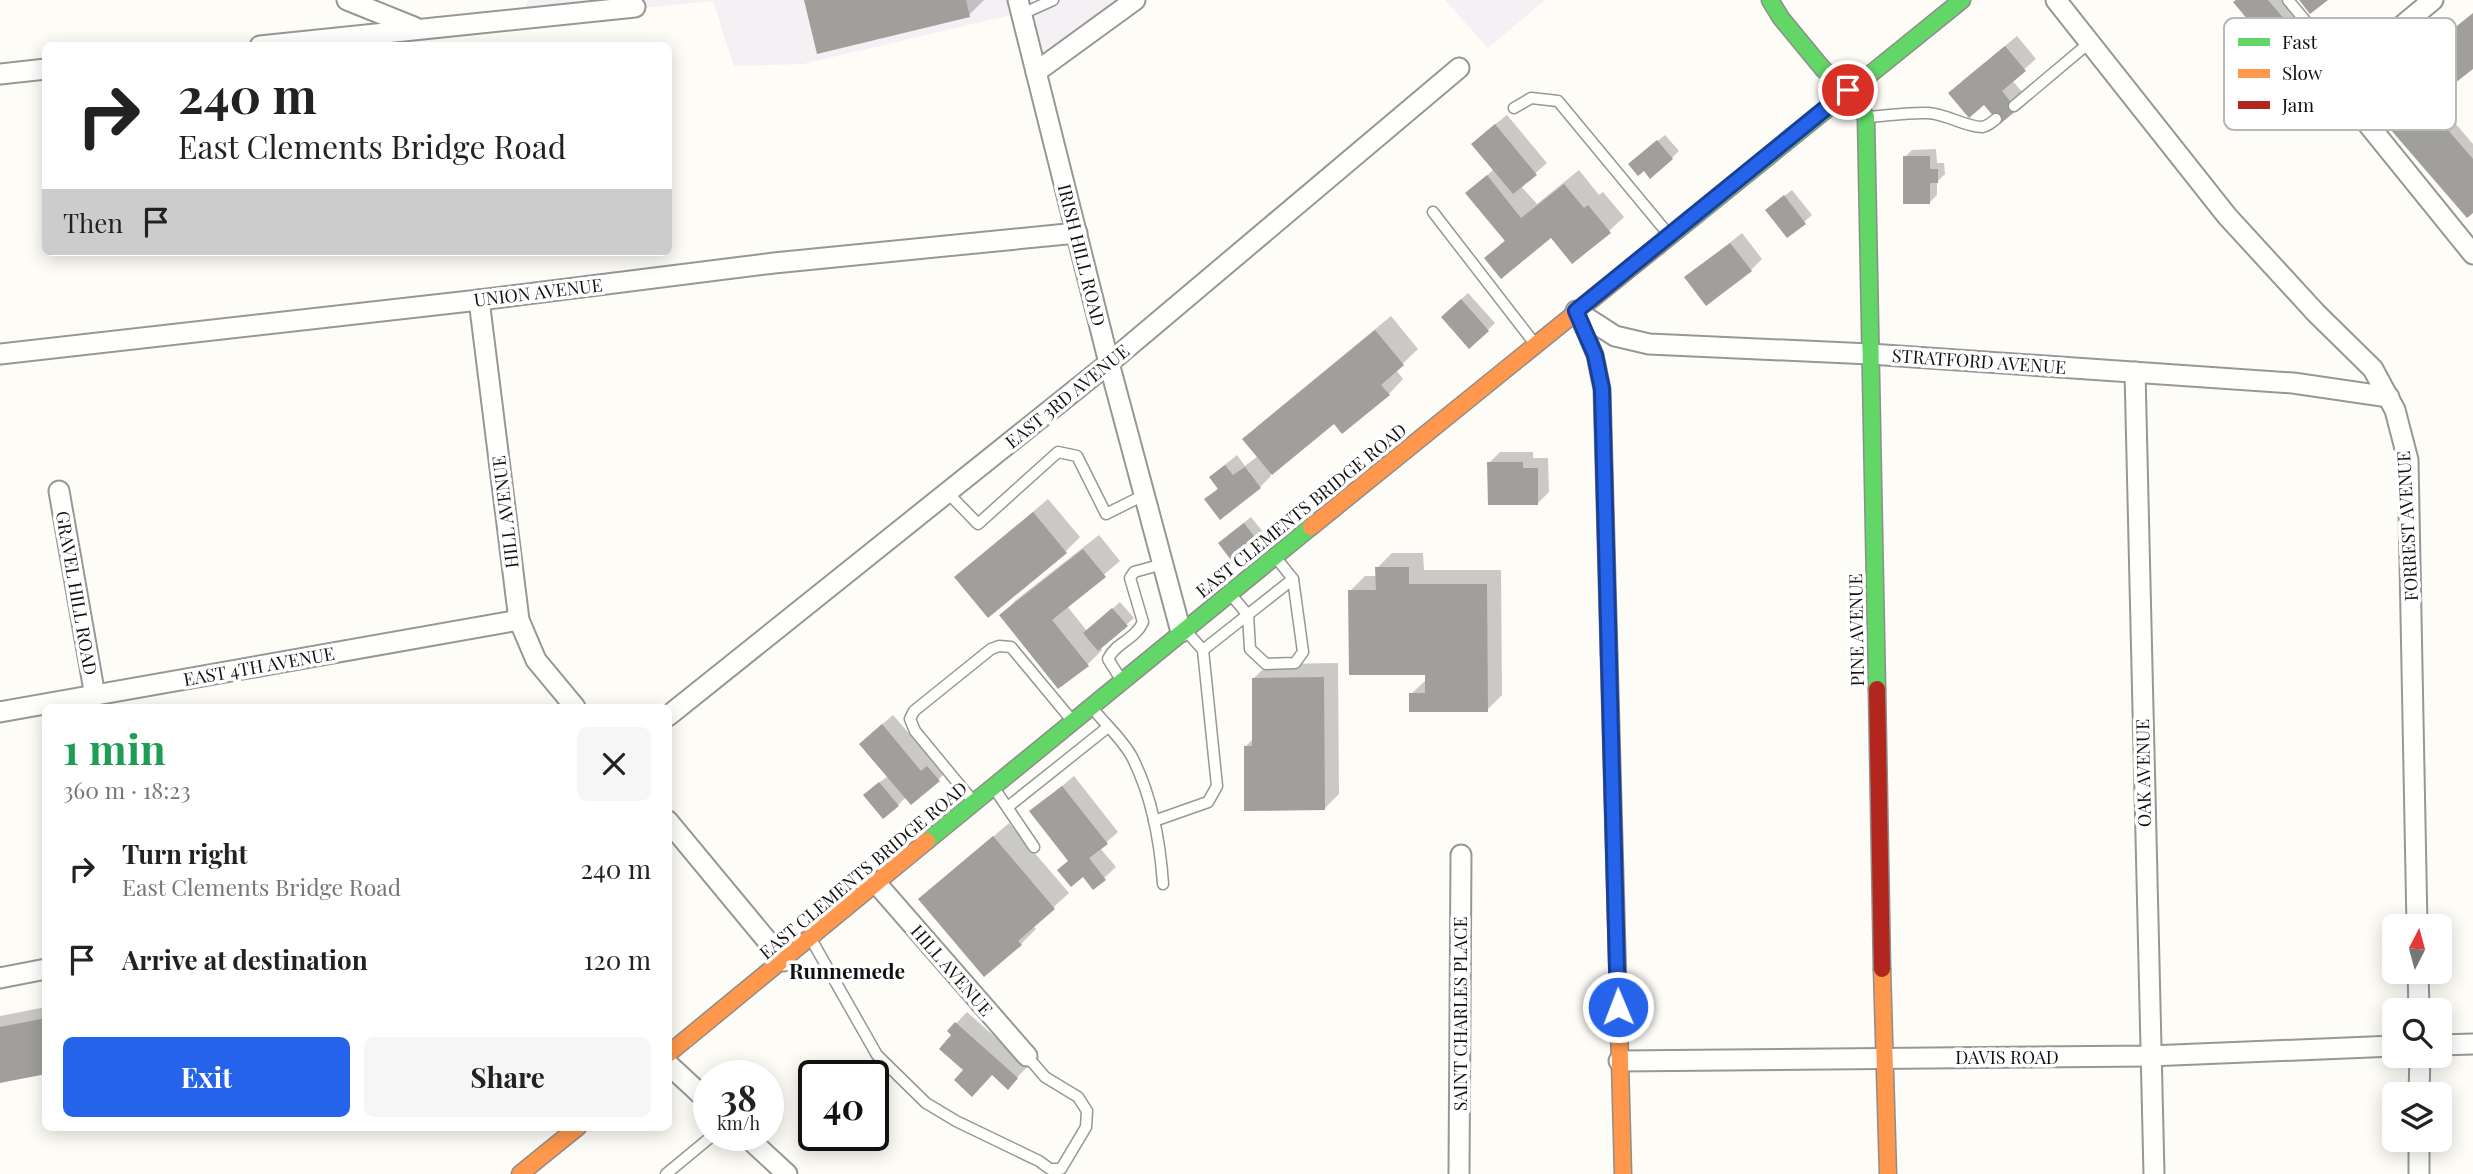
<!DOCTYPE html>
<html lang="en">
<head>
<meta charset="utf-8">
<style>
  body { margin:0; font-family:"Playfair Display",serif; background:#f6f6f6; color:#222; height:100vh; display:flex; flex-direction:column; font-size:26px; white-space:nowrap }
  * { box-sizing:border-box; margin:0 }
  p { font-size:23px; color:#767676 }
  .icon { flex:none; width:38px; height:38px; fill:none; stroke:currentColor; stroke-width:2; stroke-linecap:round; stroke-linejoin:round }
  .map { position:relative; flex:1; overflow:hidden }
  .details { position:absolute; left:42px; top:704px; width:630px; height:427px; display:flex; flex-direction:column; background:#fff; border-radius:10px; box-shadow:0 4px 18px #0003 }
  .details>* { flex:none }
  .hud { position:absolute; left:42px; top:42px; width:630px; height:214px; border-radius:10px; box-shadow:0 4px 18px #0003; background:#fff; color:#222; overflow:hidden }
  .needle { width:46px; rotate:6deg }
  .buttons { position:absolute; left:2382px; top:914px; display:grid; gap:14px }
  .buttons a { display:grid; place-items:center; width:70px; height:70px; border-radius:10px; background:#fff; box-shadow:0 4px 18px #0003; font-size:35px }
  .speed { position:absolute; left:693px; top:1060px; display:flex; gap:14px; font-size:35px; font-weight:700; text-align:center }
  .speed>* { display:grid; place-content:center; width:91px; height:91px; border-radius:50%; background:#fff; box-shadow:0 4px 18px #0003; line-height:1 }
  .speed small { font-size:18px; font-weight:400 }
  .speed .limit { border:4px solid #111; border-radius:10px; background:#fff; color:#111 }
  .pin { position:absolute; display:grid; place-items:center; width:60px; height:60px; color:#fff; margin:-30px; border:4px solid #fff; border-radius:50%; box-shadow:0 2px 7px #0007 }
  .me { position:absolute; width:77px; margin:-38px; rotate:359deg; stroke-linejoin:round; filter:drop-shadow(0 0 5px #0008) }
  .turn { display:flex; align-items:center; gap:24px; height:147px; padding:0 21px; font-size:32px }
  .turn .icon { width:91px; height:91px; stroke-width:2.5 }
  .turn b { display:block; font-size:49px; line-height:60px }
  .then { display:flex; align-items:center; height:66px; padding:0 21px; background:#0003; gap:14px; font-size:26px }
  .round { display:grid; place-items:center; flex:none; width:74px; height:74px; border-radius:10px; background:#f6f6f6 }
  .head { display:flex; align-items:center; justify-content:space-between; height:119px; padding:0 21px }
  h1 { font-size:42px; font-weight:700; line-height:52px; color:#1e9e55 }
  .button { display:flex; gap:14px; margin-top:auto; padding:14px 21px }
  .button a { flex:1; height:80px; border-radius:10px; background:#2563eb; color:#fff; font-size:28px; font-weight:700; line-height:80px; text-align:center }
  .button a+a { background:#f6f6f6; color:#222 }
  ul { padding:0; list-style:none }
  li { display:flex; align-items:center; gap:21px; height:91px; padding:0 21px }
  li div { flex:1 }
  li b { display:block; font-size:26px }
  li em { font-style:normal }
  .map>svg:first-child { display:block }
  .industrial { fill:#f5f0f3 }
  .shadow { fill:#0003 }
  .building { fill:#a19f9c }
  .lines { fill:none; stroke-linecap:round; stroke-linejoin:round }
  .lane-casing { stroke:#979795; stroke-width:13 }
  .street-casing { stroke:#979795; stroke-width:23 }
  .fast-casing { stroke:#8e8d8b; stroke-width:19 }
  .slow-casing { stroke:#8e8d8b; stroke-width:19 }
  .jam-casing { stroke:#8e8d8b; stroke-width:19 }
  .lane { stroke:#fffffe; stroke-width:10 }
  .street { stroke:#fffffe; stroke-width:19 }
  .fast { stroke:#63d668; stroke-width:16 }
  .slow { stroke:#ff974d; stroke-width:16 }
  .jam { stroke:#b3261e; stroke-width:16 }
  .route-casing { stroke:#184099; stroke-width:18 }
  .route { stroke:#2563eb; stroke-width:12 }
  .labels { text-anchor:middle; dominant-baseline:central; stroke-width:7; stroke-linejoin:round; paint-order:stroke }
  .street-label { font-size:18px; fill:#111; stroke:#fff }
  .quarter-label { font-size:21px; font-weight:bold; fill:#111; stroke:#fff }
  .key { fill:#fff; stroke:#b8b8b8; stroke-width:2 }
  .key-label { font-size:19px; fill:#111 }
</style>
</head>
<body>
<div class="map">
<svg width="2473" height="1174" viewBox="0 0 2473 1174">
  <rect width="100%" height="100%" fill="#fdfcf7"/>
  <g class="industrial">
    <path d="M528,0h607l-100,77 -20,-63 -212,50 -69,2 -21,-65 -192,19z"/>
    <path d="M1445,0h100l-57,48z"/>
  </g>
  <g class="shadow">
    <path d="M806,0h178l-15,15z"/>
    <path d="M2238,0h50l31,36 -11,11z"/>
    <path d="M2017,36l19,23 -24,21 15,18 -11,11 -55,-27z"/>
    <path d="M2406,66l67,78v67l-99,-118z"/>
    <path d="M1507,115l40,48 -26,23 16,18 42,-34 20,25 4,-3 21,25 -15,14 -58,5 -65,22 19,-18 -37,-47 26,-24 -10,-36z"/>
    <path d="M1665,135l14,16 -7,7h-35z"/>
    <path d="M1936,149l1,14h7l1,11 -8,8v13l-7,7 -25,-45 7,-7z"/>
    <path d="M1792,190l20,25 -24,21 -13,-33z"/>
    <path d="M1742,233l20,26 -11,11 -64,7z"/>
    <path d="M1468,293l27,30 -7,7 -38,-20z"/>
    <path d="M1391,316l27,33 -22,21 7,9 -14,15 -55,28 -64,53 1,1 -11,11 -53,12 12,-12 -8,-9 11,-11 15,-12 8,11 13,-10 -13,-16 14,-15z"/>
    <path d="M1500,452h33v6h15l1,34 -11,11 -49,-40z"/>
    <path d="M1048,499l32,38 -15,15 -109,25z"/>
    <path d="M1251,517l12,15 -7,7 -29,-3z"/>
    <path d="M1099,535l21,26 -53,45 20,25 33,-29 14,16 -33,29 1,3 -14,14 -29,23 -58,-72 15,-15z"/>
    <path d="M1392,553h31l1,17h77l1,125 -15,15 -76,-16 16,-15v-6l-77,-82 15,-15h12v-8z"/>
    <path d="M1338,663l1,131 -15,15 -79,-62 9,-9 -1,-59 15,-15z"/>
    <path d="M893,715l40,46 6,-4 10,12 -11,11 -32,17 -8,8 -26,-17 16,-12 -16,-43z"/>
    <path d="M1074,776l44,56 -18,16 16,19 -22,20 -63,-75z"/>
    <path d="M1009,823l60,70 -36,33 3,3 -15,15 -37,30 -63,-75z"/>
    <path d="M46,1007v66l-46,8v-65z"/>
    <path d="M967,1012l61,54 -20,21 -16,-14 -27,-3 -11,-35 -5,-4z"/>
  </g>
  <g class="building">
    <path d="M804,0h162l4,17 -153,37z"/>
    <path d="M2236,0h32l41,48 -22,19 -54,-65z"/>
    <path d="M2299,0h29l-18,14z"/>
    <path d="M2473,13v56l-23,18 -28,-33z"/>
    <path d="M2005,46l21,25 -24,20 15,19 -17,14 -16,-19 -15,13 -21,-25z"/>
    <path d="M2398,72l75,87v54l-6,5 -102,-118z"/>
    <path d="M1495,124l42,51 -24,19 -42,-50z"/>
    <path d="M1657,140l16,19 -23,20 -6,-8 -6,5 -10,-12z"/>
    <path d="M1903,156h27v13h8v14h-8v21h-27z"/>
    <path d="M1487,175l34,43 43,-34 20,24 4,-3 23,28 -39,31 -21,-26 -50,41 -17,-21 21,-17 -40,-48z"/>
    <path d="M1784,195l22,29 -19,14 -22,-28z"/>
    <path d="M1730,243l22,28 -46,35 -22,-29z"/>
    <path d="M1461,299l28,32 -20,18 -28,-32z"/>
    <path d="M1375,330l29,35 -23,20 9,10 -48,39 -8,-10 -62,51 -30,-36z"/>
    <path d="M1487,462h36v6h15v37h-50z"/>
    <path d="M1225,465l8,10 12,-8 16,21 -41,32 -16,-21 14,-10 -9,-12z"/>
    <path d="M1033,512l34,41 -79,65 -34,-41z"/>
    <path d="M1244,523l13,17 -26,20 -13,-17z"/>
    <path d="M1083,549l23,28 -54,43 37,46 -31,23 -59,-74z"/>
    <path d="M1375,567h34v17h78l1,128h-79v-19h16v-18h-76l-1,-85h28z"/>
    <path d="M1112,608l16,18 -30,25 -15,-18z"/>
    <path d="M1324,677l1,133 -81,1v-65h8v-68z"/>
    <path d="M882,724l39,47 6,-5 13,15 -29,24 -52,-61z"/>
    <path d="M879,782l20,24 -16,13 -20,-24z"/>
    <path d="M1062,786l46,58 -19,14 17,22 -13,10 -10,-13 -12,10 -14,-17 11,-9 -39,-50z"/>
    <path d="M993,836l62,73 -37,32 4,4 -38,32 -66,-78z"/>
    <path d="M46,1018v56l-46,9v-56z"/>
    <path d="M955,1022l63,56 -10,12 -16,-15 -20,22 -18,-17 9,-10 -24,-21 12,-14 -4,-4z"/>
  </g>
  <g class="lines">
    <g class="lane-casing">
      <g id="lane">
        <path d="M2288,0l25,30"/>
        <path d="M1022,14l31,-14"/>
        <path d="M2014,106l75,-63"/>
        <path d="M1514,108l17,-10 27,3 111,134"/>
        <path d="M1867,117c20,-1 41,-5 61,-4 19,1 37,14 54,14 6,-1 9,-4 14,-8"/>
        <path d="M1433,212l102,132"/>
        <path d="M947,492l31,32 80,-72 19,4 29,58 38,-19"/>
        <path d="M1232,596l16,19 2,34 16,15 29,-1 8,-11 -10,-73 -16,-20"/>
        <path d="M1203,650l90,-71"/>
        <path d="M1120,678l-12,-19c8,-17 27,-19 35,-37l-13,-44 4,-6 29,-8"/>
        <path d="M1094,710c12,15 29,30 38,47 20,39 28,84 31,127"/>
        <path d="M994,788l40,59"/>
        <path d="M972,800l-57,-69 -5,-12 4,-8 77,-62 8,-3 12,1 59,71"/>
        <path d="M1009,806l99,-79"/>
        <path d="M1154,821l54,-19 9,-16 -14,-136 -17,-19"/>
        <path d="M811,939l66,116 49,48 30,18 83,40 11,8h11l25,-42 1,-16 -9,-14 -33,-20 -18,-21"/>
        <path d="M666,1174l46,-38"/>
      </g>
    </g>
    <g class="street-casing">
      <g id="street">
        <path d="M347,0l67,27"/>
        <path d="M1018,0l91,363 72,269"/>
        <path d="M2056,0l171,216 89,97 57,56 22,41 13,50 9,466"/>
        <path d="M2433,0l-95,79 -1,7 136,168"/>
        <path d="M260,46l375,-39"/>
        <path d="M1036,72l99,-72"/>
        <path d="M0,74l46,-5"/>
        <path d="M479,300l40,320 17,40 39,47"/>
        <path d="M1576,311l39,25 34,8 221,10 423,29 96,14"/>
        <path d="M0,354l479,-54 295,-37 303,-30"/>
        <path d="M2135,372l19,802"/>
        <path d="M59,491l36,205"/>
        <path d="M0,712l519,-92"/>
        <path d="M668,716l441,-353 350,-295"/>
        <path d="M668,821l116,140"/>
        <path d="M877,884l150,172"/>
        <path d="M2418,971l1,39"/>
        <path d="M0,978l46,-9"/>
        <path d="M2440,1045l33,-1"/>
        <path d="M1619,1061l530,-5 245,-10"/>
        <path d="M668,1064l41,38"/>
        <path d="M2419,1094l1,-39"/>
        <path d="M746,1136l41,38"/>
        <path d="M1459,1174l2,-319"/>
        <path d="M2419,1174v-35"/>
      </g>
    </g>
    <g class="fast-casing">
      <g id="fast">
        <path d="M1770,0l11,18 42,51 25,21 18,27 11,572"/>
        <path d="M1658,246l304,-246"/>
        <path d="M927,841l384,-314"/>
      </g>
    </g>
    <g class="slow-casing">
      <g id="slow">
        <path d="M1311,527l347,-281"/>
        <path d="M1609,654l14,520"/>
        <path d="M1882,969l6,205"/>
        <path d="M668,1054l259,-213"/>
        <path d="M520,1174l58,-47"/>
      </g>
    </g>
    <g class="jam-casing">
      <g id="jam">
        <path d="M1576,311l19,44 7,34 7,265"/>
        <path d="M1877,689l5,280"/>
      </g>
    </g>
    <use href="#lane" class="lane"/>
    <use href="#street" class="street"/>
    <use href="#fast" class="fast"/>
    <use href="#slow" class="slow"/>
    <use href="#jam" class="jam"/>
  </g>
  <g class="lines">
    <g class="route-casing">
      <path id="route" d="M1618,1007l-16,-618 -7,-34 -19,-44 272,-221"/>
    </g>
    <use href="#route" class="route"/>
  </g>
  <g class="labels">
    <g class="street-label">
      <text transform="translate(1082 255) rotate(76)">IRISH HILL ROAD</text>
      <text transform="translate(538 292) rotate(-7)">UNION AVENUE</text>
      <text transform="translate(1979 361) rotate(4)">STRATFORD AVENUE</text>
      <text transform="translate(1067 396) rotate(-39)">EAST 3RD AVENUE</text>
      <text transform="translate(1301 510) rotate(-39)">EAST CLEMENTS BRIDGE ROAD</text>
      <text transform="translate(505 512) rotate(-97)">HILL AVENUE</text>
      <text transform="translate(2407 526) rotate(-93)">FORREST AVENUE</text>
      <text transform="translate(77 593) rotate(80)">GRAVEL HILL ROAD</text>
      <text transform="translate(1856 630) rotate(-91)">PINE AVENUE</text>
      <text transform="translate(259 666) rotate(-10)">EAST 4TH AVENUE</text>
      <text transform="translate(2143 773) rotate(-91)">OAK AVENUE</text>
      <text transform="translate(863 870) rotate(-40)">EAST CLEMENTS BRIDGE ROAD</text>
      <text transform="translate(952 970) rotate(49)">HILL AVENUE</text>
      <text transform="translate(1460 1014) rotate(-90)">SAINT CHARLES PLACE</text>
      <text x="2007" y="1057">DAVIS ROAD</text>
    </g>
    <g class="quarter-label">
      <text x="847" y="970">Runnemede</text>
    </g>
  </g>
  <rect x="2224" y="18" width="232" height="112" rx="10" class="key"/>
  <rect x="2238" y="38" width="32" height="8" fill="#63d668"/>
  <rect x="2238" y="69" width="32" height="9" fill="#ff974d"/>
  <rect x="2238" y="101" width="32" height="8" fill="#b3261e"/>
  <g class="key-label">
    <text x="2282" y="49">Fast</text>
    <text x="2282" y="80">Slow</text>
    <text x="2282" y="112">Jam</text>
  </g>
</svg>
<div class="buttons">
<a><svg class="needle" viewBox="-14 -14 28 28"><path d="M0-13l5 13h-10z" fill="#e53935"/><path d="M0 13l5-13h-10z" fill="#767676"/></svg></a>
<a><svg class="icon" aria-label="search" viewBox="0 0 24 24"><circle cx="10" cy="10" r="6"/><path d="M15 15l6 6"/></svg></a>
<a><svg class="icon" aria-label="layers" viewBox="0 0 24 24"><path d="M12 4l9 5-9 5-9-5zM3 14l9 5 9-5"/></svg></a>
</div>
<div class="speed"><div>38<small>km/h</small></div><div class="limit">40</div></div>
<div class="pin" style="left:1848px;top:90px;background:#d93025"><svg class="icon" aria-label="arrive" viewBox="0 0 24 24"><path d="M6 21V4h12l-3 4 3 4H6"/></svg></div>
<svg class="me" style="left:1618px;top:1007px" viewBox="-20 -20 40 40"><circle r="17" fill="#2563eb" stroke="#fff" stroke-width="3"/><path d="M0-11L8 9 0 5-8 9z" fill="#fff"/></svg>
<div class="hud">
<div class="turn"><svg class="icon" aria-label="right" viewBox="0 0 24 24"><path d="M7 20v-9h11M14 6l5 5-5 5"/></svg><div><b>240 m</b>East Clements Bridge Road</div></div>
<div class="then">Then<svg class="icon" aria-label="arrive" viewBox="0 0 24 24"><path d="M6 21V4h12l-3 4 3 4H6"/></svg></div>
</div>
<section class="details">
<div class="head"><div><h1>1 min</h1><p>360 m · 18:23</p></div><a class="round"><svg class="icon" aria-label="close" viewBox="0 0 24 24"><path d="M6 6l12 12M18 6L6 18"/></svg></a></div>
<ul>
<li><svg class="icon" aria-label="right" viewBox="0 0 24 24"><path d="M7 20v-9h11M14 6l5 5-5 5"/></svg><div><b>Turn right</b><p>East Clements Bridge Road</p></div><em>240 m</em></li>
<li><svg class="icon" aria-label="arrive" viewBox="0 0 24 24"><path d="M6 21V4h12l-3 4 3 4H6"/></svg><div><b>Arrive at destination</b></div><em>120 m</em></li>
</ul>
<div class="button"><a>Exit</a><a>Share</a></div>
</section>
</div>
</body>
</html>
